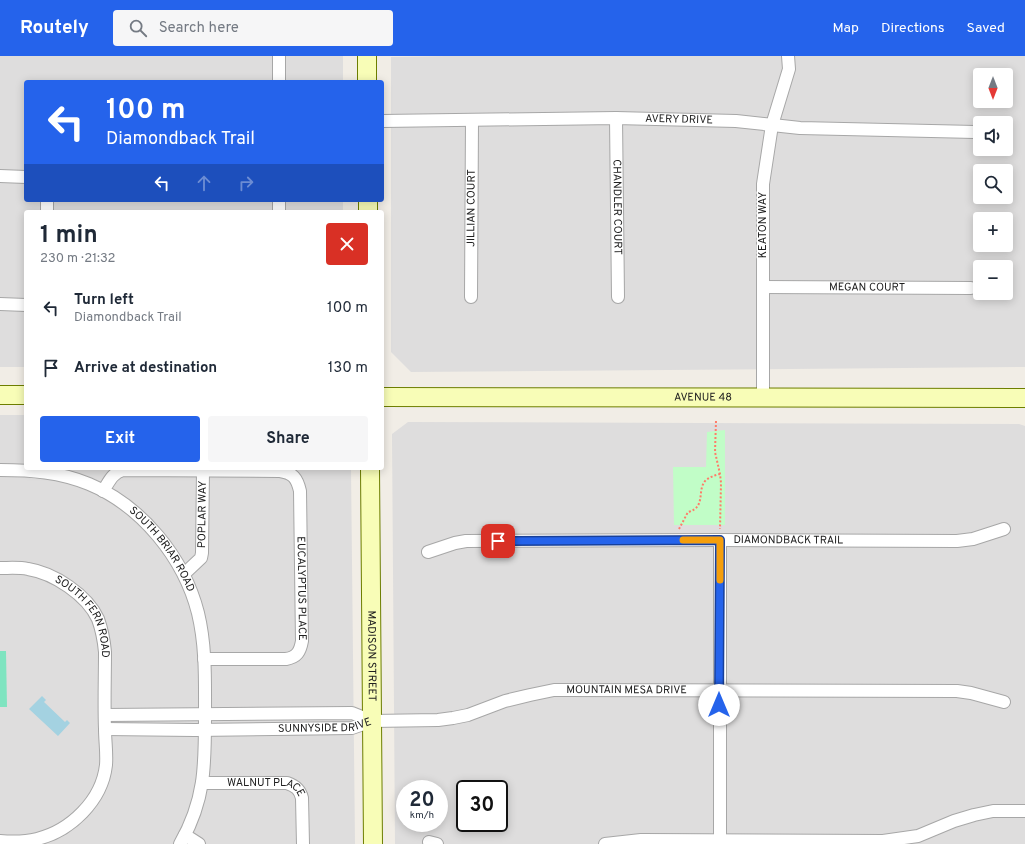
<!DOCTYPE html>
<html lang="en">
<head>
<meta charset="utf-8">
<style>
  body { margin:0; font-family:Overpass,sans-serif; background:#f6f6f7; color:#1f2937; height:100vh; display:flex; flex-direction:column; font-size:15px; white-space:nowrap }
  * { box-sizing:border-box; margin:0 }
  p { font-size:13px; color:#747a83 }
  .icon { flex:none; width:22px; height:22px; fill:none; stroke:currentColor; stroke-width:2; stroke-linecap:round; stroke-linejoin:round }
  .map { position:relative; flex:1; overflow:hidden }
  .details { position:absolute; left:24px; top:154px; width:360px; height:260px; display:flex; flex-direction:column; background:#fff; border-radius:4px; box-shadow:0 2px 10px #0003 }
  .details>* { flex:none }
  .hud { position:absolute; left:24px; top:24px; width:360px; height:122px; border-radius:4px; box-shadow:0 2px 10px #0003; background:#2563eb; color:#fff; overflow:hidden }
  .needle { width:26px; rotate:180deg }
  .fabs { position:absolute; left:973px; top:12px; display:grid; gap:8px }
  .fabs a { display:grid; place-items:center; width:40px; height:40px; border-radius:4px; background:#fff; box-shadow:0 2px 10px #0003; font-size:20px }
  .speed { position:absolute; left:396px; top:724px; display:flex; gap:8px; font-size:20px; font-weight:700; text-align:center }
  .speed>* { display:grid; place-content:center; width:52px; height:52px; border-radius:50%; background:#fff; box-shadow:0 2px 10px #0003; line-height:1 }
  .speed small { font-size:10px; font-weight:400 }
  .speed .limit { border:2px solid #111; border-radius:6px; background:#fff; color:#111 }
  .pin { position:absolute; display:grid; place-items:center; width:34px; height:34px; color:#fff; margin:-17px; border-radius:8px; box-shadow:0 2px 6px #0006 }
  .me { position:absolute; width:44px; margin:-22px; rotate:0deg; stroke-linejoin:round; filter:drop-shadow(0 0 3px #0008) }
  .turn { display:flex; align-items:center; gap:14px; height:84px; padding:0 16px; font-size:18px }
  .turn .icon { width:52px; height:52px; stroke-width:2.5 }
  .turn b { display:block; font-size:28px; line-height:34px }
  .lanes { display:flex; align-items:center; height:38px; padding:0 16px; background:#0003; justify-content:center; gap:20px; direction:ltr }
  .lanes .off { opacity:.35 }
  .round { display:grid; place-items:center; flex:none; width:42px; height:42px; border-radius:4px; background:#f6f6f7 }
  .headline { display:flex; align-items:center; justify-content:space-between; height:68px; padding:0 16px }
  h1 { font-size:24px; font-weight:700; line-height:30px }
  .primary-button { display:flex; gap:8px; margin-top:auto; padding:8px 16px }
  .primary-button a { flex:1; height:46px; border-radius:4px; background:#2563eb; color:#fff; font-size:16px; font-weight:700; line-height:46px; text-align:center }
  .primary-button a+a { background:#f6f6f7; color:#1f2937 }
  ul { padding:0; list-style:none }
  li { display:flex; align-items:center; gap:12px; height:60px; padding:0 16px }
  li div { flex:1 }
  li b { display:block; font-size:15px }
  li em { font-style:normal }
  header { display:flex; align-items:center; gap:24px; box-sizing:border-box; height:56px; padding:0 20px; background:#2563eb; color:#fff }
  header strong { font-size:19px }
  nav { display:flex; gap:22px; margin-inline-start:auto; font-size:14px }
  .search { width:280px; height:36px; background:#f6f6f7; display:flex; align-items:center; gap:10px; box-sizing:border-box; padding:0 14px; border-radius:4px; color:#747a83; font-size:15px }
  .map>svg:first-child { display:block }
  .residential { fill:#dedddd; fill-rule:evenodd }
  .park { fill:#c1fdc7 }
  .pitch { fill:#7fe4c0 }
  .water { fill:#a4d2e1 }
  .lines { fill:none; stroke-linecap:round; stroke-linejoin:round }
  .minor-casing { stroke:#a7a7a7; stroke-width:14 }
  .secondary-casing { stroke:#6d7e00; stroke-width:20 }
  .path { stroke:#ff7c69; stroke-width:2; stroke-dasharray:2 2; stroke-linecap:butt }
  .minor { stroke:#fff; stroke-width:12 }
  .secondary { stroke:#f8fdb7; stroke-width:18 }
  .route-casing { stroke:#184099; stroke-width:10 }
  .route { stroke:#2563eb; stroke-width:7 }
  .slow { stroke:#f59e0b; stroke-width:7 }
  .labels { text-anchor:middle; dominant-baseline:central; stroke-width:3; stroke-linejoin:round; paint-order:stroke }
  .street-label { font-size:11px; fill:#202020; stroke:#fff }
</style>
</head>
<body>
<header>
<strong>Routely</strong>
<div class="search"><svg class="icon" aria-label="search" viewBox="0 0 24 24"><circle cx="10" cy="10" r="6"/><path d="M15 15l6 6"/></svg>Search here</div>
<nav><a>Map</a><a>Directions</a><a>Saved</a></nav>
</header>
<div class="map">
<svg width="1025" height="788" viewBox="0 0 1025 788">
  <rect width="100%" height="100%" fill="#f1ede6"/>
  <g class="residential">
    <path d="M0,0h343v26h-317v118h317v12h-317v155h-26z"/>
    <path d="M445,0h580v311l-614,5 -20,-20v-295zM980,19h26v26h-26zM980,67h26v26h-26zM980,115h26v26h-26zM980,163h26v26h-26zM980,211h26v26h-26z"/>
    <path d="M0,359h26v53h325l4,376h-355z"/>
    <path d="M408,366l611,2 6,2v418h-630l-3,-410zM405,733h34v34h-34zM465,733h34v34h-34z"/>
  </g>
  <path class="park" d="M725,374v95h-51l-1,-58h33l1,-35z"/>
  <path class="pitch" d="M0,595h6l1,56h-7z"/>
  <path class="water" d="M42,640l4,4 -2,2 21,20 2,-2 3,3 -12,13 -29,-27z"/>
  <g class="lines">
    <g class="minor-casing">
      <g id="minor">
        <path d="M279,26v-26"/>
        <path id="s1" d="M616,62l2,179"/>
        <path id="s2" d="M382,65l234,-3 120,3 64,7 175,4"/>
        <path d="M0,120l26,1"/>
        <path d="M47,144v12"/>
        <path d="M279,156v-12"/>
        <path id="s3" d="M763,231l208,1"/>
        <path id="s4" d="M471,241l1,-177"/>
        <path d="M0,248l26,1"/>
        <path d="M763,341v-213l9,-59 17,-56 -1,-13"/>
        <path id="s5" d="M0,414c31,0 60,2 89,14 53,22 95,74 109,129 8,33 7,67 7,100 0,50 1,86 -25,131"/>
        <path id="s6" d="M103,435c6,-9 9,-18 20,-21l157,1c13,2 17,7 20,20l2,150c-2,11 -5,16 -16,18h-82"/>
        <path d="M720,484v304"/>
        <path id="s7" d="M428,496l27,-9 11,-2 254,-1 237,1 16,-2 31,-10"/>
        <path id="s8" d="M0,512c9,0 19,-1 28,1 26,4 59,26 70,50 4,11 6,22 7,33 0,26 -1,51 0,77 0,12 2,24 1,36 -4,36 -36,66 -69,74 -12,3 -25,3 -37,2"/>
        <path id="s9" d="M184,518l17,-16 1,-5 1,-82"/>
        <path d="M105,659l247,-2 20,8"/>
        <path id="s10" d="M105,673l90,1 157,-2 20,-7 66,-1 15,-2 15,-3 37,-14 25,-6 24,-5h12l391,1 14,2 33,9"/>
        <path id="s11" d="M202,727h85c9,3 13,7 15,15l1,46"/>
        <path d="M185,779l14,9"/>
        <path d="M429,786l8,2"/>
        <path d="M605,788l36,-4 242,1 35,-5 36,-15 20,-6 19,-4h32"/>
      </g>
    </g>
    <g class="secondary-casing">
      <g id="secondary">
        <path d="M367,0v26"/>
        <path d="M368,144v12"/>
        <path d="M0,339h26"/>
        <path id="s12" d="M382,341l643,1"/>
        <path id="s13" d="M370,412l3,376"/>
      </g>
    </g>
    <g class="path">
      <path d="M716,365l-1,31 5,22 1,9 -1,46"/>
      <path d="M679,473l9,-17c19,-5 8,-22 18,-32 4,-3 9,-5 14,-6"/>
    </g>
    <use href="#minor" class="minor"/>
    <use href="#secondary" class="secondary"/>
  </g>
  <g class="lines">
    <g class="route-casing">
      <path id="route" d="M498,485l222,-1 -1,165"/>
    </g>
    <use href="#route" class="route"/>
    <path class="slow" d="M683,484h37v40"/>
  </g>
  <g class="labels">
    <g class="street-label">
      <text stroke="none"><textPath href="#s2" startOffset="297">AVERY DRIVE</textPath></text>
      <text stroke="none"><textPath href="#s1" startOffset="89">CHANDLER COURT</textPath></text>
      <text stroke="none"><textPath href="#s4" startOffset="89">JILLIAN COURT</textPath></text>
      <text transform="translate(763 169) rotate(-90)">KEATON WAY</text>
      <text stroke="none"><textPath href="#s3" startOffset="104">MEGAN COURT</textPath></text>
      <text stroke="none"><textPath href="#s12" startOffset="321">AVENUE 48</textPath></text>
      <text stroke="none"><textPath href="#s9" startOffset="67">POPLAR WAY</textPath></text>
      <text stroke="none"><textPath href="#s7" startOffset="362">DIAMONDBACK TRAIL</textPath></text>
      <text stroke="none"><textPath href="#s5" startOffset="191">SOUTH BRIAR ROAD</textPath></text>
      <text stroke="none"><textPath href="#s6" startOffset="315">EUCALYPTUS PLACE</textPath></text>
      <text stroke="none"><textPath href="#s8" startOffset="107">SOUTH FERN ROAD</textPath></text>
      <text stroke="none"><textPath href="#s13" startOffset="188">MADISON STREET</textPath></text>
      <text stroke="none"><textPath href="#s10" startOffset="527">MOUNTAIN MESA DRIVE</textPath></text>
      <text stroke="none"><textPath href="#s10" startOffset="220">SUNNYSIDE DRIVE</textPath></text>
      <text stroke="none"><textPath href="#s11" startOffset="65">WALNUT PLACE</textPath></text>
    </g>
  </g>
</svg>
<div class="fabs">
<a><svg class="needle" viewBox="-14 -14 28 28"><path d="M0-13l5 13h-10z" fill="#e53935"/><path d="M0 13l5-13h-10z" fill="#747a83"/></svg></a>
<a><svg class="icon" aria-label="sound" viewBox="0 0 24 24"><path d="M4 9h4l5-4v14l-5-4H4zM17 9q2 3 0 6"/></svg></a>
<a><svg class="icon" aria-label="search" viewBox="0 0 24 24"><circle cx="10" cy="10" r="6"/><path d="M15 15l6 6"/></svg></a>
<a>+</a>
<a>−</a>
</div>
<div class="speed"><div>20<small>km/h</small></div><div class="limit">30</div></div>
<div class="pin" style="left:498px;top:485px;background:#d93025"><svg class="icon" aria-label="arrive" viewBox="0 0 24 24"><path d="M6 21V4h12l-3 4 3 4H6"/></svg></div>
<svg class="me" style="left:719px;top:649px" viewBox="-20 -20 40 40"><circle r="19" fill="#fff"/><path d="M0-13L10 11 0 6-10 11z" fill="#2563eb"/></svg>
<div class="hud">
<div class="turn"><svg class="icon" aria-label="left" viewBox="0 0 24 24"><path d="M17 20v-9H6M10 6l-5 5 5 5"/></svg><div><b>100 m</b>Diamondback Trail</div></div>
<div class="lanes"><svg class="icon" aria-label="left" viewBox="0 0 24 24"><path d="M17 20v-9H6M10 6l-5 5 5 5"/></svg><svg class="icon off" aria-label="ahead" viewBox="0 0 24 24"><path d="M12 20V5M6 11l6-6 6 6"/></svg><svg class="icon off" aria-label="right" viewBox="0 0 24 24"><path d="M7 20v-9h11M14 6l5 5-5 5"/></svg></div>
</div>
<section class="details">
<div class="headline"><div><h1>1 min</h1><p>230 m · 21:32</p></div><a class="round" style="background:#d93025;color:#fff"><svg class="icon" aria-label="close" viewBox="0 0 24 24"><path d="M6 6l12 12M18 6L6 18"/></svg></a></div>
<ul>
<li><svg class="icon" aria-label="left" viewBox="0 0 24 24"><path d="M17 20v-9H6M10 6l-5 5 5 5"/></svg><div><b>Turn left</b><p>Diamondback Trail</p></div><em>100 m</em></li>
<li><svg class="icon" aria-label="arrive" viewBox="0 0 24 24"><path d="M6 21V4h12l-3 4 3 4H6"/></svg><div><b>Arrive at destination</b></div><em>130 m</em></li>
</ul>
<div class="primary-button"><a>Exit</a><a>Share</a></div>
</section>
</div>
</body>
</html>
